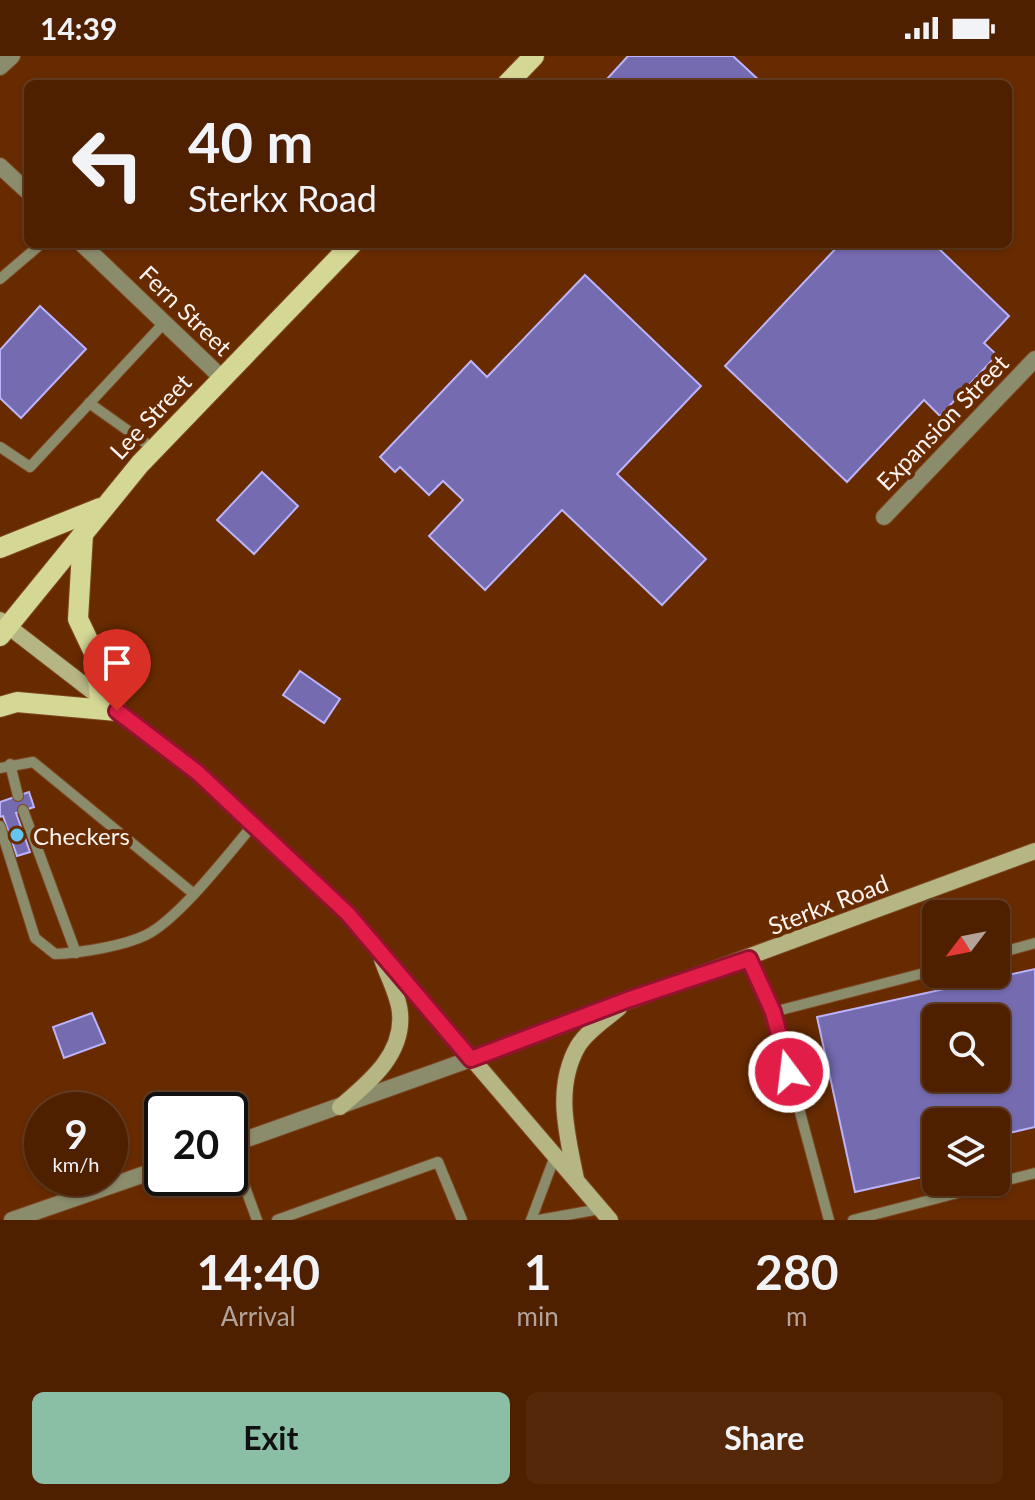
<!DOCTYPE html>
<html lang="en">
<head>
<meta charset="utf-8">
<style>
  body { margin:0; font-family:Lato,sans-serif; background:#55280a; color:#f1f3f6; height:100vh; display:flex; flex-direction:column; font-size:30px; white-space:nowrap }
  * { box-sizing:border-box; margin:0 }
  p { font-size:26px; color:#b3a399 }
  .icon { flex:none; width:44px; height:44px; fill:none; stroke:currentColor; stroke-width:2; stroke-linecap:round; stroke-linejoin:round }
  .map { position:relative; height:1164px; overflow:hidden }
  .side { display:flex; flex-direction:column; background:#4e2000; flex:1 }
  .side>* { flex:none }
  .banner { position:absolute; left:24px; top:24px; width:988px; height:168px; border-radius:12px; box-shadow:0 2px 6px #0004,0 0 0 2px #653e22; background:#4e2000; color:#f1f3f6; overflow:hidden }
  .needle { width:52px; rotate:238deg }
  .fabs { position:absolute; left:922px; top:844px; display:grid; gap:16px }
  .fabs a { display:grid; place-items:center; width:88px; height:88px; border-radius:12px; background:#4e2000; box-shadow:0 2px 6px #0004,0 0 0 2px #653e22; font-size:40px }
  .speed { position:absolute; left:24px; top:1036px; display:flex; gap:16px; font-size:40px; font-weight:700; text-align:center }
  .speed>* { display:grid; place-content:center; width:104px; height:104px; border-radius:50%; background:#4e2000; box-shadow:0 2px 6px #0004,0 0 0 2px #653e22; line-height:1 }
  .speed small { font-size:20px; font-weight:400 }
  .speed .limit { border:4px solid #111; border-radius:12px; background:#fff; color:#111 }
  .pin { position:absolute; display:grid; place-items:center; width:68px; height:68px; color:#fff; margin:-82px -34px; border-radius:50% 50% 50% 0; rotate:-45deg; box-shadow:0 0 8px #0007 }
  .pin .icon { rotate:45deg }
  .me { position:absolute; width:88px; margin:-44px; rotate:345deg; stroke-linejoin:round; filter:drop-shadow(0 0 6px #0008) }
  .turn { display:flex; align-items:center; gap:28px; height:168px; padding:0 32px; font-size:36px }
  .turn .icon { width:104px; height:104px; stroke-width:2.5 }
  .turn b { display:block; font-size:56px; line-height:68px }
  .eta { display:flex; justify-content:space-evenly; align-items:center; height:136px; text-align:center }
  .eta b { font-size:48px; font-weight:700; line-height:56px }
  .button { display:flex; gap:16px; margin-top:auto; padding:16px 32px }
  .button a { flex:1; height:92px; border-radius:12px; background:#8abfa5; color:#111; font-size:32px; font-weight:700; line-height:92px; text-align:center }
  .button a+a { background:#55280a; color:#f1f3f6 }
  .status { display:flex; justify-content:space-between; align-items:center; height:56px; padding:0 40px; background:#4e2000; direction:ltr }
  .status svg { height:22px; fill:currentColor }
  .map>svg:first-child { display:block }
  .building { fill:#756bb1; stroke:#bbb3fb; stroke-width:2; fill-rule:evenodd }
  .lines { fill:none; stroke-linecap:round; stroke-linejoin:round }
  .lane-casing { stroke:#7d4721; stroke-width:12 }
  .street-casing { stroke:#7d4721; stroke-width:18 }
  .secondary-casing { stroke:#7d4721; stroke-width:18 }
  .primary-casing { stroke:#7d4721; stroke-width:22 }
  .lane { stroke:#8b8c6c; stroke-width:10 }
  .street { stroke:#8b8c6c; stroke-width:16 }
  .secondary { stroke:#b5b683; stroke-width:16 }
  .primary { stroke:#d5d795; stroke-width:20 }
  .route-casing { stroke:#92132f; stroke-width:20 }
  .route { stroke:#e11d48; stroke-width:14 }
  .poi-dot { fill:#65c5ee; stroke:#682b00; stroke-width:3 }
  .labels { text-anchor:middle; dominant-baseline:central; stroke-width:8; stroke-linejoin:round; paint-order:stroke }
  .street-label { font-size:24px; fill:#fbf3ef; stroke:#682b00 }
  .poi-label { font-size:24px; fill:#fbf3ef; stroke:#682b00; text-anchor:start }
</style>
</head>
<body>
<div class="status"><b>14:39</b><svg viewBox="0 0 49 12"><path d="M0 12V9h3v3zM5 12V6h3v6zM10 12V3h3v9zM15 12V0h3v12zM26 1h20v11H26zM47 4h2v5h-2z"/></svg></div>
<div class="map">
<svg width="1035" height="1164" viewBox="0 0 1035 1164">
  <rect width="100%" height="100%" fill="#682b00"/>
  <g class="building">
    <path d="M628,0h105l30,28h-151l-5,-5z"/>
    <path d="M840,188h94l75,72 -25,27 13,12 -57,61 -16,-16 -77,82 -122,-116z"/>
    <path d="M585,219l116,111 -84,88 89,85 -44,46 -100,-95 -77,80 -56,-54 34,-36 -20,-19 -14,14 -29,-28 -5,5 -15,-15 91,-96 16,16z"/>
    <path d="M40,250l46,43 -65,69 -21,-20v-48z"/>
    <path d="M262,416l36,34 -44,48 -37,-34z"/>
    <path d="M300,615l40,28 -16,24 -41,-28z"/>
    <path d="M29,736l5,15 -18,6 14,39 -13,4 -14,-40 -3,1v-15z"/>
    <path d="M1035,913v158l-39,9v-14h-60v52l-81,18 -38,-175zM936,962h60v60h-60z"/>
    <path d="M92,957l13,30 -41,15 -11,-31z"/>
  </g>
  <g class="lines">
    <g class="lane-casing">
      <g id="lane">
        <path d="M0,223l41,-35"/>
        <path d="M89,347l65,46"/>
        <path d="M0,391l30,20 134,-144"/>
        <path d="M10,708l8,32"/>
        <path d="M0,712l33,-6 161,132"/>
        <path d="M23,754l53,143"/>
        <path d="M0,770l35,112 20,16c25,-1 69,-8 91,-19 33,-16 82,-81 108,-111"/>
        <path d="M996,898l39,-11"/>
        <path d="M749,903l24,53 163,-42"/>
        <path d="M773,956l56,208"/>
        <path d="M230,1090l27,74"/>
        <path d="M277,1164l161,-58 24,58"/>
        <path d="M531,1164l24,-64"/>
        <path d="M539,1164l61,-11"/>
        <path d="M853,1164l182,-47"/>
      </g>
    </g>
    <g class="street-casing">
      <g id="street">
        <path d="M0,11l12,-11"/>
        <path d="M0,110l28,26"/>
        <path d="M82,188l140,134"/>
        <path d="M884,461l151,-158"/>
        <path d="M230,1089l241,-86"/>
        <path d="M12,1164l150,-52"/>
      </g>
    </g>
    <g class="secondary-casing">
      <g id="secondary">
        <path d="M0,564l198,153 150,141 262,306"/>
        <path d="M471,1003l564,-208"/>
        <path d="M340,1051c28,-24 64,-52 60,-94 -1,-17 -13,-38 -18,-54"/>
        <path d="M576,1123c-9,-45 -22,-91 2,-133 9,-15 28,-27 41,-38"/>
      </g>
    </g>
    <g class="primary-casing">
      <g id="primary">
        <path d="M507,28l27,-28"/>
        <path d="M83,478l-5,85 18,38 4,42"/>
        <path d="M0,492l100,-40"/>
        <path d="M0,580l140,-172 212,-220"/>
        <path d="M0,651l17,-5 100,9"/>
      </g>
    </g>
    <use href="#lane" class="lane"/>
    <use href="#street" class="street"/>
    <use href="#secondary" class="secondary"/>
    <use href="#primary" class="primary"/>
  </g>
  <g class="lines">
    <g class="route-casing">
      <path id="route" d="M117,655l81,62 150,141 123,145 156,-59 122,-41 24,53 16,60"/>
    </g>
    <use href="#route" class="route"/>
  </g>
  <circle class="poi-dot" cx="17" cy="779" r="8"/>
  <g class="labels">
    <g class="street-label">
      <text transform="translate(186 254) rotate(44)">Fern Street</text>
      <text transform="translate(150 360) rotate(-47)">Lee Street</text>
      <text transform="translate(942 366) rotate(-46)">Expansion Street</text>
      <text transform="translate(828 848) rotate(-21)">Sterkx Road</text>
    </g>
    <g class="poi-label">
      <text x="33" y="779">Checkers</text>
    </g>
  </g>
</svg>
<div class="fabs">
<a><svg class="needle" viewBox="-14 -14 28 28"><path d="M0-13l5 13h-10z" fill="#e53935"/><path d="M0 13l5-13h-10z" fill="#b3a399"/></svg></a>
<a><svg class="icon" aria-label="search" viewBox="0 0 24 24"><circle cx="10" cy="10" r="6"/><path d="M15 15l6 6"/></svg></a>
<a><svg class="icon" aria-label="layers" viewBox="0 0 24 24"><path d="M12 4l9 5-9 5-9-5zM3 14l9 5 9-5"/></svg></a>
</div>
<div class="speed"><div>9<small>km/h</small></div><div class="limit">20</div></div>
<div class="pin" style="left:117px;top:655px;background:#d93025"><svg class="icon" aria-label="arrive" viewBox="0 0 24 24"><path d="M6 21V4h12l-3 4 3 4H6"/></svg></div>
<svg class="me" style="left:789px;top:1016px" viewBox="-20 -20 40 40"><circle r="17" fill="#e11d48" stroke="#fff" stroke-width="3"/><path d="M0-11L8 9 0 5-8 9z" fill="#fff"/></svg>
<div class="banner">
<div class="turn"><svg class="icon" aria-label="left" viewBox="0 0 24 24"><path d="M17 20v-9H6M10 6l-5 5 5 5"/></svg><div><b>40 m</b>Sterkx Road</div></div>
</div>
</div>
<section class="side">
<div class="eta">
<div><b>14:40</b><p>Arrival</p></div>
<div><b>1</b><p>min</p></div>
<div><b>280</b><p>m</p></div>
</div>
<div class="button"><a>Exit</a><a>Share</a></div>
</section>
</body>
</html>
